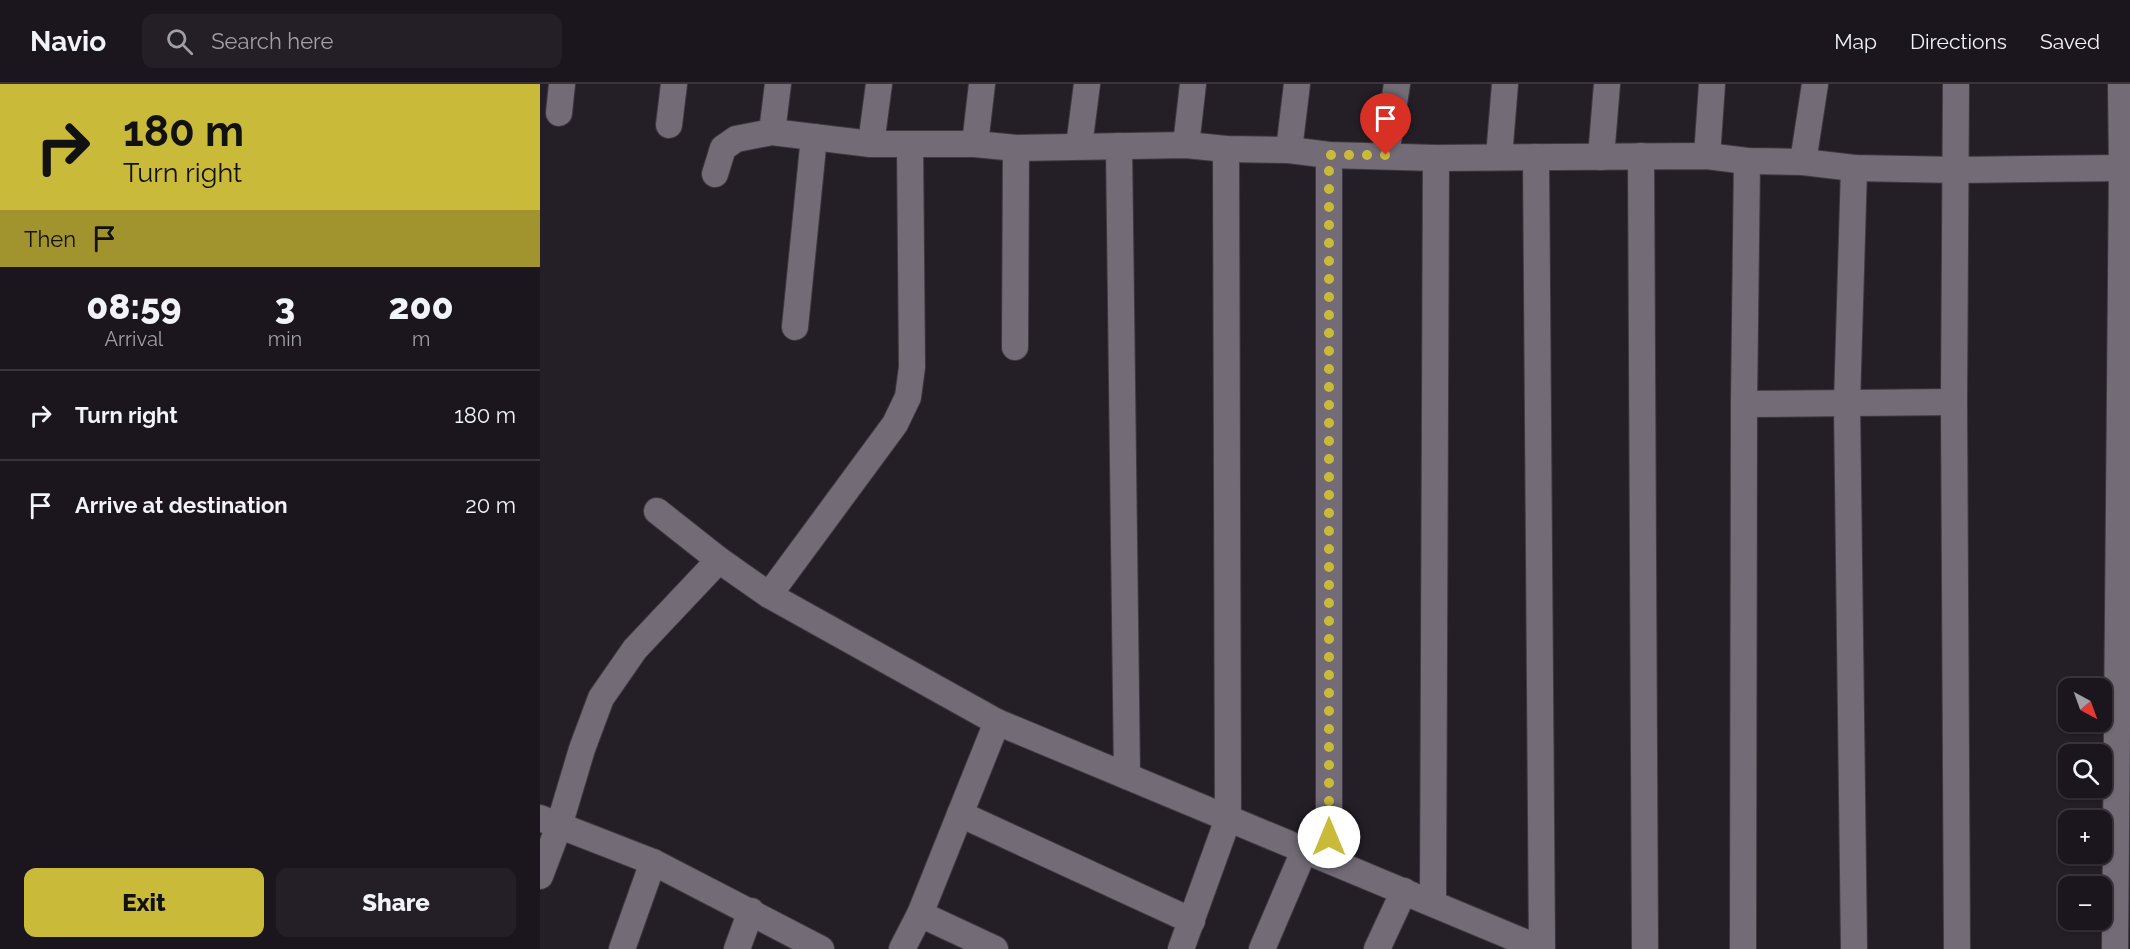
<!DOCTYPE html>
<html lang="en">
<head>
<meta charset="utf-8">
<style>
  body { margin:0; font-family:Raleway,sans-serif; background:#241f26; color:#f1f3f6; height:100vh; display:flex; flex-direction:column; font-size:22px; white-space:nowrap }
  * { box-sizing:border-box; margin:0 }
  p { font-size:20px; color:#a09fa4 }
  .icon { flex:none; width:33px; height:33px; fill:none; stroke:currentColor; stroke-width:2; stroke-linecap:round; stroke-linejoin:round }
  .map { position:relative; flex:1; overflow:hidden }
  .drawer { display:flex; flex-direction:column; background:#1b161d; width:540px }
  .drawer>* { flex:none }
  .banner { background:#caba3a; color:#111; overflow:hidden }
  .needle { width:39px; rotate:139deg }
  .buttons { position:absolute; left:1518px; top:594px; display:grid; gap:12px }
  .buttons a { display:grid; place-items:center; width:54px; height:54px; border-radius:12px; background:#1b161d; box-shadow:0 2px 4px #0004,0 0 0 2px #39353b; font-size:30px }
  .pin { position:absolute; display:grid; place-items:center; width:51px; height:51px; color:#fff; margin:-62px -26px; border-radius:50% 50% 50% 0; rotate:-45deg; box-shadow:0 0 6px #0007 }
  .pin .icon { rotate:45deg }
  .me { position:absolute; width:66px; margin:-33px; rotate:0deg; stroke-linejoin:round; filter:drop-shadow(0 0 4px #0008) }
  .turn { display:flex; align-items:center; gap:21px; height:126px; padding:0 24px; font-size:27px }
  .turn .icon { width:78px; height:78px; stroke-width:2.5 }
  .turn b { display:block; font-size:42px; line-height:51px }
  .then { display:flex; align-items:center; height:57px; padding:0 24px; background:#0003; gap:12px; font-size:22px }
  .eta { display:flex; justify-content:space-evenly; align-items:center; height:102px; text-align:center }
  .eta b { font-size:36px; font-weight:800; line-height:42px }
  .button { display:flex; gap:12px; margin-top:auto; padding:12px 24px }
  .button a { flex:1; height:69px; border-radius:12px; background:#caba3a; color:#111; font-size:24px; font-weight:800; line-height:69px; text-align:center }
  .button a+a { background:#241f26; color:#f1f3f6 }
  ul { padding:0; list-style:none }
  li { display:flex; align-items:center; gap:18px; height:90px; padding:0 24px; border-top:2px solid #39353b }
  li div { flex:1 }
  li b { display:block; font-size:22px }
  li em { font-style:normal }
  header { display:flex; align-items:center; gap:36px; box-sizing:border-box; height:84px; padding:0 30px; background:#1b161d; border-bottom:2px solid #39353b }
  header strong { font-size:28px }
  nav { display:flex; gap:33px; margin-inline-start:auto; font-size:21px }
  .search { width:420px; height:54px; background:#241f26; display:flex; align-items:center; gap:15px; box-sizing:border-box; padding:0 21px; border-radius:12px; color:#a09fa4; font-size:22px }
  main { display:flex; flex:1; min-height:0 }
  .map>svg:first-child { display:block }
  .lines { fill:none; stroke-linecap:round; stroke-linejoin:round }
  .minor-casing { stroke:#3e3a41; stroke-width:28 }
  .minor { stroke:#736c77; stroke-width:26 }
  .route { stroke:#caba3a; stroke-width:10; stroke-dasharray:0 18 }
</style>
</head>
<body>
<header>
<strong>Navio</strong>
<div class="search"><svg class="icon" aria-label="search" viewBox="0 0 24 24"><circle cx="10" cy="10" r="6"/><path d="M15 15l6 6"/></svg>Search here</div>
<nav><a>Map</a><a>Directions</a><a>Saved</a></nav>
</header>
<main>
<section class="drawer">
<div class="banner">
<div class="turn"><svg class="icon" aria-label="right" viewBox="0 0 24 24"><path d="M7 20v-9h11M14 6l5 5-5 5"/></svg><div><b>180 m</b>Turn right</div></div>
<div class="then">Then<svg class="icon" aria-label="arrive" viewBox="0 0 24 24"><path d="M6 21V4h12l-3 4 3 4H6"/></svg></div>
</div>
<div class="eta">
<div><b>08:59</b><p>Arrival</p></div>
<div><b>3</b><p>min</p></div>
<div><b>200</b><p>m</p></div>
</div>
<ul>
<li><svg class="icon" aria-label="right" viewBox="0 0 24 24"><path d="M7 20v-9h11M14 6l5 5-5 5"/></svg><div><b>Turn right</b></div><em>180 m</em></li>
<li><svg class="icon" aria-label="arrive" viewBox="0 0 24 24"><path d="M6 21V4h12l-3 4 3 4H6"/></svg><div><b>Arrive at destination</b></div><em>20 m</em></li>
</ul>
<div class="button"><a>Exit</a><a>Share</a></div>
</section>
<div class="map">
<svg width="1590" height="865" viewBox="0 0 1590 865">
  <rect width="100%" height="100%" fill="#241e27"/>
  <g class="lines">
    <g class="minor-casing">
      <g id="minor">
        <path d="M1416,0l-2,318 3,547"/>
        <path d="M19,29l3,-29"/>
        <path d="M129,41l5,-41"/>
        <path d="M232,48l6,-48"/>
        <path d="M331,60l8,-60"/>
        <path d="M435,60l7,-60"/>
        <path d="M646,61l7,-61"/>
        <path d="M539,62l8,-62"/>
        <path d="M579,62l8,630"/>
        <path d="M749,66l8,-66"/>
        <path d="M789,71v705"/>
        <path d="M846,71l11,-71"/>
        <path d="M1101,72l4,793"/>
        <path d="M1167,72l5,-72"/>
        <path d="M959,73l6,-73"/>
        <path d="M996,73l6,792"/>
        <path d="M1061,73l6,-73"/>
        <path d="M1263,78l12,-78"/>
        <path d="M175,90l8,-26 13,-9 36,-7 99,12h104l41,4 170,-3 40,4 63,1 40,5 107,3 271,-2 40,5 56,1 51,6 103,2 165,-2"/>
        <path d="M255,243l19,-190"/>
        <path d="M475,263l1,-199"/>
        <path d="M1204,320l210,-2"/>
        <path d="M117,427l62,49 50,35 228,127 544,227"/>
        <path d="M229,511l126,-171 13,-27 4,-30 -2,-222"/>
        <path d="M420,730l232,107"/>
        <path d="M0,734l113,44 168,87"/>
        <path d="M0,792l19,-50 23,-77 19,-51 34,-49 84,-89"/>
        <path d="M893,819l3,-745"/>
        <path d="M380,830l75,35"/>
        <path d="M82,865l31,-87"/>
        <path d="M197,865l14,-38"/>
        <path d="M362,865l18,-35 77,-192"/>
        <path d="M641,865l47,-130 -2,-670"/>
        <path d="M722,865l42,-98"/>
        <path d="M837,865l27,-58"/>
        <path d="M1203,865l1,-545 3,-243"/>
        <path d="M1314,865l-7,-545 7,-236"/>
        <path d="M1575,865l7,-781 -1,-84"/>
      </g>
    </g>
    <use href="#minor" class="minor"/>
  </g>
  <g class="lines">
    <path class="route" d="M789,753v-682h57"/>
  </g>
</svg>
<div class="buttons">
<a><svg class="needle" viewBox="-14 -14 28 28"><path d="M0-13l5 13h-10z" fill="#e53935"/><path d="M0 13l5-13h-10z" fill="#a09fa4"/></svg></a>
<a><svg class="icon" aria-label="search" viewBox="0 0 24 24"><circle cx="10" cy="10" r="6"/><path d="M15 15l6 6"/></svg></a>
<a>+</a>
<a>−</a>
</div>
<div class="pin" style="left:846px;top:71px;background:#d93025"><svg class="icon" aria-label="arrive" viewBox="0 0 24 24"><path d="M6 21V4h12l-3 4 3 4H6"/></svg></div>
<svg class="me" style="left:789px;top:753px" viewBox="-20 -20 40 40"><circle r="19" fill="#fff"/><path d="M0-13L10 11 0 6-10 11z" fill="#caba3a"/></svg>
</div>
</main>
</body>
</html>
